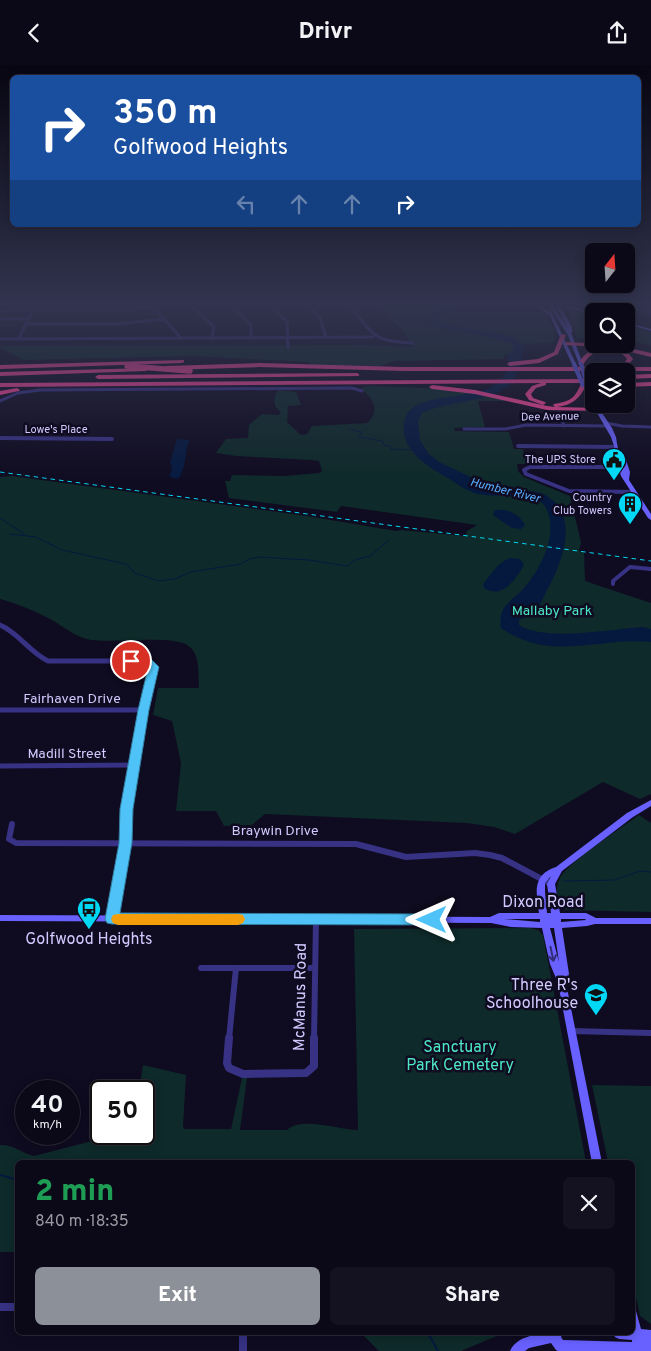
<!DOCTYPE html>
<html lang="en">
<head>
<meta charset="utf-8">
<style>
  body { margin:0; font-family:Overpass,sans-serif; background:#141121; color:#f1f3f6; height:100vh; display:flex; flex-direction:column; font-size:19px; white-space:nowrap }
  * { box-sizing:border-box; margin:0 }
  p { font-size:16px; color:#9a9aa2 }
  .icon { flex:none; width:28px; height:28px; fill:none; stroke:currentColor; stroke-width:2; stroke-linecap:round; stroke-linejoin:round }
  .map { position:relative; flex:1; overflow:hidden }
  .side { position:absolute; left:15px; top:1095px; width:620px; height:175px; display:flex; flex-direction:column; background:#0b0818; border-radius:8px; box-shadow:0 2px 12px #0003,0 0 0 1px #2b2937 }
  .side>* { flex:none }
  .top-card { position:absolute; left:10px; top:10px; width:631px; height:152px; border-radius:8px; box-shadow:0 2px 12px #0003,0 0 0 1px #2b2937; background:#1a4fa0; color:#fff; overflow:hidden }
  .needle { width:32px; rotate:17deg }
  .controls { position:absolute; left:585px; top:178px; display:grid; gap:10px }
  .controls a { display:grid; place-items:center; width:50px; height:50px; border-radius:8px; background:#0b0818; box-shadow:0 2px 12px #0003,0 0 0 1px #2b2937; font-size:25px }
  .speed { position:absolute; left:15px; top:1015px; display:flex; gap:10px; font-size:25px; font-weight:700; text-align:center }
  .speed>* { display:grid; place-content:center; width:65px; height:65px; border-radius:50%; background:#0b0818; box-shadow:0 2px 12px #0003,0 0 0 1px #2b2937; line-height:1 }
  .speed small { font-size:12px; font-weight:400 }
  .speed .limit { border:2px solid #111; border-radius:8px; background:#fff; color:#111 }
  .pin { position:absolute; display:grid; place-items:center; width:42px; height:42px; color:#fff; margin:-21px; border:2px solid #fff; border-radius:50%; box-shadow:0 1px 5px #0007 }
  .me { position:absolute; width:55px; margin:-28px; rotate:270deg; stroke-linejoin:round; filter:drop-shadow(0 0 4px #0008) }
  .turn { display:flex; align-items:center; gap:18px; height:105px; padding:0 20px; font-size:22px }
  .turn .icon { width:65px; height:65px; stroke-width:2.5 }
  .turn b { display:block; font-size:35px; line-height:42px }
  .lanes { display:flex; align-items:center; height:48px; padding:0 20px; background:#0003; justify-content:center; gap:25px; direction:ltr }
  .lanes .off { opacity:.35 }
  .round { display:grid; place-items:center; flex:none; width:52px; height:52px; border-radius:8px; background:#141121 }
  .summary { display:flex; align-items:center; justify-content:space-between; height:85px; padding:0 20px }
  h1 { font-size:30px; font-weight:800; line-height:38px; color:#1e9e55 }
  .primary-button { display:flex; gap:10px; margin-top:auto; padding:10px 20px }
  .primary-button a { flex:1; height:58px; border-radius:8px; background:#8c9099; color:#fff; font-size:20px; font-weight:800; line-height:58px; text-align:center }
  .primary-button a+a { background:#141121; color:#f1f3f6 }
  header { display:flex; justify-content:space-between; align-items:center; height:65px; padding:0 20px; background:#0b0818; font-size:22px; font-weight:800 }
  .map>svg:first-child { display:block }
  .green { fill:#0e2a2a }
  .water { fill:#05193f }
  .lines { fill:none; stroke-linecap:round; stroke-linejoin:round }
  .stream-far1 { stroke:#05193f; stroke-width:1 }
  .stream { stroke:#05193f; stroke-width:2 }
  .minor-far4 { stroke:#373283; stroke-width:3 }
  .minor-far3 { stroke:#373283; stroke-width:4 }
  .minor-far2 { stroke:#373283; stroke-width:5 }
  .minor-far1 { stroke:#373283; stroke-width:6 }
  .minor { stroke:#373283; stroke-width:8 }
  .secondary { fill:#6861ff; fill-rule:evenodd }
  .motorway { fill:#ff459a; fill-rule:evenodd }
  .rail { stroke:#00d8f5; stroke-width:1; stroke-dasharray:4.5 4; stroke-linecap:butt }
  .secondary-bridge { stroke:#6861ff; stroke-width:4.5 }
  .motorway-bridge { stroke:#ff459a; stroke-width:5.5 }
  .oneway { stroke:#332d79 }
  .route { fill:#4fc3f7; stroke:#337fa1 }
  .slow { fill:#f59e0b }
  .labels { text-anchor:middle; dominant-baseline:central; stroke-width:5; stroke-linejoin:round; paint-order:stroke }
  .far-street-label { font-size:11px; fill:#d1caff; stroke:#0f0b20 }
  .far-poi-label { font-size:11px; fill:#d1caff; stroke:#0f0b20; text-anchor:end }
  .far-water-label { font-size:12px; font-style:italic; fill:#58aeff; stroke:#0f0b20 }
  .park-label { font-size:14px; fill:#4de8c4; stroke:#0f0b20 }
  .street-label { font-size:14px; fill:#d1caff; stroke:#0f0b20 }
  .near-street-label { font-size:16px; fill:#d1caff; stroke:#0f0b20 }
  .near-poi-label { font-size:16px; fill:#d1caff; stroke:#0f0b20 }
  .near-park-label { font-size:16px; fill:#4de8c4; stroke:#0f0b20 }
</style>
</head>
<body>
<header><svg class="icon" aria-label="back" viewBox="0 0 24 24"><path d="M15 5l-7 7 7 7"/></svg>Drivr<svg class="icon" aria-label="share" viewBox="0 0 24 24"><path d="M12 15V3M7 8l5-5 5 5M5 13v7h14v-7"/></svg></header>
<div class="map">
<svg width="651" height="1286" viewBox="0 0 651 1286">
  <rect width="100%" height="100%" fill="#0f0b20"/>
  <g class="green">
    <path d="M375,239h72l-9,8h105l11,17 1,11 -3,3 -27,1 -11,9 -9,1 -2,5 -109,2 -13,5 -70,-1 -2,-3 -116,-6 -169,4 -24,-12v-2l367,-1 45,2 -8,-15z"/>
    <path d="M570,245l24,6v22h-17z"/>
    <path d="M626,260l25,7v13l-25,-5z"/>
    <path d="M368,321l84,3 56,12h-30l7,26 -31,1 1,3 54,1 5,17h9l3,15h-9l1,7 6,6 46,19 11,46 -2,9 5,1 1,29 66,22v191l-11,5 -37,-17 -88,52 -21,-7 -27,-4 -202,-9 -13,11 -28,1 -8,-15h-40l5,-48 -9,-42 -19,-6 5,-27h41c-1,-14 2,-35 -12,-43 -15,-10 -74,-2 -96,-5 -14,-3 -22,-9 -34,-17 -17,-10 -38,-19 -57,-24v-122l12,-1 295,40 89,15 5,-1 64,6 2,-5 10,-6 -136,-19 -4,6 -108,-14 -4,-17h5l2,-6 52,1 35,-3 3,-2 -3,-10 -7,-1 -75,-4 -21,-3 10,-14 22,-1 1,-13 13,-11 17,1 2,-3 -6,-6c-1,-7 -1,-11 4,-16l17,2 5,13 -13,1 -1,16 14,13 6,-1 5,-8 55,-3c15,-13 5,-25 -6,-35z"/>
    <path d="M639,750l12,8v89l-86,-2c-8,-9 -11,-21 -5,-32 6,-14 64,-52 79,-63z"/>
    <path d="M530,863l8,2 5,5 43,227 -568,1 -1,89h-17v-107c12,-1 22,8 34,11l85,-22h25v-43h-5l4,-26 43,10 -3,52 2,2h46l11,-51h5l-7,52h47c15,-14 52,0 71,0l-4,-201z"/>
    <path d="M592,1020l59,1v238l-11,-8 -8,-37v-116l-24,-1z"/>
    <path d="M361,1268h143l-43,18h-82z"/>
  </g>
  <g class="water">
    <path d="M447,239h11l-8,9 -18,5c22,14 81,10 93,28l-3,10 1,4c-4,8 -9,21 -16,27 -18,15 -61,14 -85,26l-4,8 2,19 8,13 11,9 40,19 62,12c41,18 22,68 6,97 -4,8 -7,17 -14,23 -4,3 -9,5 -14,7v5c24,17 94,4 124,2l8,2v13c-54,-5 -100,21 -150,-14 -1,-6 -1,-12 2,-18 4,-8 15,-15 21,-22 17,-19 37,-58 20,-83 -10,-13 -50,-7 -66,-11 -11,-3 -21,-10 -30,-16 -21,-12 -51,-30 -43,-59 11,-38 107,-5 103,-63l6,-8 -3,-5 -37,-9 -34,-6 -9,-2 -8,-7z"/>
    <path d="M177,374l12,1c-4,12 -3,29 -11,39l-9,-2 3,-8 -2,-6z"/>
    <path d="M495,445c13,-1 23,3 30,15l-4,4 -9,-1 -19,-13z"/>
    <path d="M510,493l10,1 4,6c-8,14 -22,35 -40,23l-1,-4c8,-9 15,-22 27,-26z"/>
  </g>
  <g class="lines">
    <g class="stream-far1">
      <path d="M349,364l13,3 -3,5 24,4 1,4 6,1 1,3 23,1"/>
      <path d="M0,453l24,16"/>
      <path d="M10,469l26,3 26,13 64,14 9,9 23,8 17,-2 15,-7 51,-8 8,-5 9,-2 51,3 38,6 8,-6 15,-4 19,-16"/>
      <path d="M564,816l51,-1 25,-9 11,1"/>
    </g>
    <g class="stream">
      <path d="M0,1110l18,5"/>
      <path d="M428,1268l10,18"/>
    </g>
    <g class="minor-far4">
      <path d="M190,239l24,23 -2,11"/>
      <path d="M229,239l22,21v13"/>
      <path d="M269,239l18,18 1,25"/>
      <path d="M307,239l13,14 6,19"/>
      <path d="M346,239c30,28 20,37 67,39"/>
      <path d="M618,239l33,9"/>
      <path d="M152,240l29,33"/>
      <path d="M0,246l131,-1 23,-3"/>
      <path d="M0,254h29"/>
      <path d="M27,259h89l49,-5"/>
      <path d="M19,273l17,-34"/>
      <path d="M0,274l373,-2"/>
      <path d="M0,336l18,-8 22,-3 312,-2 10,3"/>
      <path d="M560,348l4,13"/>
      <path d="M606,358l16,3 29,1"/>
      <path d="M464,364h41l21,-4 81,1"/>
    </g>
    <g class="minor-far3">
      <path d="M0,373l112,1"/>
      <path d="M518,381l98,1"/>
      <path d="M623,402h-93l-6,3 2,4 43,17 65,1"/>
      <path d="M613,519v-3l17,-14 21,2"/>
    </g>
    <g class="minor-far2">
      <path d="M0,560c19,8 29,27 48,36h97l9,5 -11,44 -14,80"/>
      <path d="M0,645h143"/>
      <path d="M0,701l135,-1"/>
    </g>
    <g class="minor-far1">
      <path d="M12,759l-3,15 7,4 340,1 50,13 69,-4 15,2 12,3 49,26"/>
      <path d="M112,854l13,-76 1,-34 3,-20"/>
      <path d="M201,903h114"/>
      <path d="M571,966l80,2"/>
      <path d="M229,974l7,-71"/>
      <path d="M314,974l2,-120"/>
    </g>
    <g class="minor">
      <path d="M229,973l-2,25 2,5 14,6 63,-1 8,-7v-28"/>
      <path d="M0,1242h18"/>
      <path d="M243,1268v18"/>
    </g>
    <g class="secondary">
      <path d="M533,239h5l10,7h3l25,53v1l-4,-1 -22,-48z"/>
      <path d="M548,239h4l16,25 -13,-25h8l31,9v2l-34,-9 12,21v5l-1,1 12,31v1l-4,-1 -11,-29z"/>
      <path d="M626,257l25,7v2l-25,-7z"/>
      <path d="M581,319l4,1 9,16v3h2l16,24 4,9 2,13 4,2 4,8 4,12 -1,8 22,34v6l-3,-2 -27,-42 -7,-22v-8l-3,-9 -30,-52z"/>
      <path d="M586,320l4,1 4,6v6l-2,-1 -6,-11z"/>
      <path d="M651,735v6l-18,11 -71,54 -7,13 5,29h26l10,5h55v6h-56l-8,2 -25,2 7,46 -3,9 36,180h-10l-34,-180 -8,-19 -8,-36 -31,-1 -20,-4 -491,-2v-6l490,2 9,-4h40c-3,-21 -7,-38 17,-46l71,-54zM551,811l-4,8 4,29h-4l-2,-22v-8zM504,854h36v3zM561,854h24l1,1 -25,2zM550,863h4l5,34z"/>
      <path d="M632,1244l4,2 5,18 10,1v12l-7,-1 7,1v9h-93l-2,-1 -5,-7 -22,5 -4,3h-15c8,-18 36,-18 53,-18l-2,4 2,3 69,2v-2l-13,-1 -4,-2 -2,-4h19z"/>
    </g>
    <g class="motorway">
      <path d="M561,269l5,1 -8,19 -19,9 -29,3 -3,-2 3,-2 28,-3 16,-7z"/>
      <path d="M567,277l36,2 2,1 -3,2 -37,-2v-2z"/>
      <path d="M620,281l31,7v4l-28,-7 5,3 5,6 -4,5 -13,3h35v4h-247l-144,-4 -94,3 -3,-2 3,-2 94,-3 144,4h210l-2,-1 1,-1 12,-3 2,-3c-13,-16 -35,-11 -44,6l-5,-1c8,-15 23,-20 40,-15z"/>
      <path d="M184,295v2l-2,1 -182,6v-4z"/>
      <path d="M148,303l1,1 -3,2 -146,5v-4z"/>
      <path d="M357,308l2,1v2l-261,3 -3,-2 3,-2z"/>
      <path d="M651,309v4l-25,1v-4z"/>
      <path d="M594,314v4h-48v2l-10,3 -5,6 2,4 12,4 1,1 -3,2 -14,-5 -4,-6 7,-8 9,-3 -541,4v-4z"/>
      <path d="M651,317v4l-25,1v-4z"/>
      <path d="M583,318l3,2c-6,14 -14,20 -29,22l42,1 2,1v2l-54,-1 -72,-16 -43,-5 -3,-2 3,-2 43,5 72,16 8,1 -2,-2 1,-1c17,-3 20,-5 27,-20z"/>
      <path d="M17,323l3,2 -1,1 -19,4v-4z"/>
    </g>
    <path class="rail" d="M0,407l651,89"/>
    <g class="secondary-bridge">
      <path d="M574,299l9,21"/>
      <path d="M581,299l7,22"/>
    </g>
    <path class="motorway-bridge" d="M127,301l63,5"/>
  </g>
  <defs><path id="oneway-shaft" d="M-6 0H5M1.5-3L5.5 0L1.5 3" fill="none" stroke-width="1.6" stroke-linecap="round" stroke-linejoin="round" transform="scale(1.25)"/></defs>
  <use class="oneway" href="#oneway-shaft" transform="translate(552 889) rotate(78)"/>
  <linearGradient id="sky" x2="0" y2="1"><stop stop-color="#080612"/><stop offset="0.57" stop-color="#31344e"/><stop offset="1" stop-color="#31344e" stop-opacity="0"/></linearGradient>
  <rect width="651" height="419" fill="url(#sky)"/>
  <path class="route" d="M131,593l21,2 7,7 -10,43 -16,99 -1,34 -12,70 312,1 5,2 2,4 -2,4 -5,1 -320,-1 -5,-1 -2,-4 14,-76 1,-34 18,-99 10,-42 -2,-3 -19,-1 -2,-3 2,-2z"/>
  <path class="slow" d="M118,849h120l5,1 2,4 -2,4 -5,2h-120l-5,-2 -2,-4 2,-4z"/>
  <defs>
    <g id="civic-pin" transform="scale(1.25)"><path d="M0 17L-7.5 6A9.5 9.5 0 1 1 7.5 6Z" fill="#00d8f5" stroke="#0f0b20"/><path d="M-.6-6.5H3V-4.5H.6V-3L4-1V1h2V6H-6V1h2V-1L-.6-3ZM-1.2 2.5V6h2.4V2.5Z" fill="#111"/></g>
    <g id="building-pin" transform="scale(1.25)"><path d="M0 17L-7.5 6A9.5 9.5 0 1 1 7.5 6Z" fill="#00d8f5" stroke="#0f0b20"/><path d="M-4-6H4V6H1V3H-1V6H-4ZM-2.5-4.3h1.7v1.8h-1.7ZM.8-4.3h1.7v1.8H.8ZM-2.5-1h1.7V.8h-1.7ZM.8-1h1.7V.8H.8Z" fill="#111"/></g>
    <g id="bus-pin" transform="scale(1.25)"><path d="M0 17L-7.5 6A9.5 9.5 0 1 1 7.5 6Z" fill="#00d8f5" stroke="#0f0b20"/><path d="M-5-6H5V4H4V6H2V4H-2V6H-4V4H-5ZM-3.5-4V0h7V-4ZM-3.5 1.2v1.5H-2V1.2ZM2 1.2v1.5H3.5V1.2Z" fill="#111"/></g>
    <g id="school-pin" transform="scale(1.25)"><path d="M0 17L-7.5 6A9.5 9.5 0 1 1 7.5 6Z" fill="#00d8f5" stroke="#0f0b20"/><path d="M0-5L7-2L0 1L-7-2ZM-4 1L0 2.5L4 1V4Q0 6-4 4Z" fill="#111"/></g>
  </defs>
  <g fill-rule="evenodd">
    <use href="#civic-pin" x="614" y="395"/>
    <use href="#building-pin" x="630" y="439"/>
    <use href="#bus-pin" x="89" y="844"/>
    <use href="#school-pin" x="596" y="930"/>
  </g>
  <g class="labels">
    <g class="far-street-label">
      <text transform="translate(550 352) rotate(-1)">Dee Avenue</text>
      <text x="56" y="365">Lowe's Place</text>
    </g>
    <g class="far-poi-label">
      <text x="596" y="395">The UPS Store</text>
      <text x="612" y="433">Country<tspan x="612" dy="13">Club Towers</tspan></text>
    </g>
    <g class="far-water-label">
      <text transform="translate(505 426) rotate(14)">Humber River</text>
    </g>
    <g class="park-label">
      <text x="552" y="546">Mallaby Park</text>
    </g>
    <g class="street-label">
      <text x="72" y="634">Fairhaven Drive</text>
      <text x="67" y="689">Madill Street</text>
      <text x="275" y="766">Braywin Drive</text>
    </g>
    <g class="near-street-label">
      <text x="543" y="838">Dixon Road</text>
      <text transform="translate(301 932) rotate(-89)">McManus Road</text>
    </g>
    <g class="near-poi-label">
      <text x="89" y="875">Golfwood Heights</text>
      <text x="578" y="921" text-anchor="end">Three R's<tspan x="578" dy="18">Schoolhouse</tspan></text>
    </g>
    <g class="near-park-label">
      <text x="460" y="983">Sanctuary<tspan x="460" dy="18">Park Cemetery</tspan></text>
    </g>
  </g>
</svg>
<div class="controls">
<a><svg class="needle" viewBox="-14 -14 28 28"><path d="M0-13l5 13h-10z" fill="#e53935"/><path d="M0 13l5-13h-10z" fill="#9a9aa2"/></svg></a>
<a><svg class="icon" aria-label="search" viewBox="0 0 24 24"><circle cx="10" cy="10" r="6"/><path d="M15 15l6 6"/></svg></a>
<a><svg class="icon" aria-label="layers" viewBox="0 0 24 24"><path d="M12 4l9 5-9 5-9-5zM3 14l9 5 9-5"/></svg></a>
</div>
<div class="speed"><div>40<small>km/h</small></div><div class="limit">50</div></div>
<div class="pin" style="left:131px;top:596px;background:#d93025"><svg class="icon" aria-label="arrive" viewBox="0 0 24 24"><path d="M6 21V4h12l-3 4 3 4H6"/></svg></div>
<svg class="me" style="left:432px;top:855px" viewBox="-20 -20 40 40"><path d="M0-17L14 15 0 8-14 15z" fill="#4fc3f7" stroke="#fff" stroke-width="4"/></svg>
<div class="top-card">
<div class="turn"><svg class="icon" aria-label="right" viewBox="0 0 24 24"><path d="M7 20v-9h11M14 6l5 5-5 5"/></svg><div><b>350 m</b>Golfwood Heights</div></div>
<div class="lanes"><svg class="icon off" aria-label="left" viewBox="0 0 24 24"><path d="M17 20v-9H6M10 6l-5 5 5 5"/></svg><svg class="icon off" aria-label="ahead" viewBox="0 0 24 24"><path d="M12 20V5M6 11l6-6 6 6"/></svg><svg class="icon off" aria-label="ahead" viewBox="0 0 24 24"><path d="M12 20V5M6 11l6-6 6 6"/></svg><svg class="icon" aria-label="right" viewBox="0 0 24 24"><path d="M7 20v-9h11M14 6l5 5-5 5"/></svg></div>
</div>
<section class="side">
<div class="summary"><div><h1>2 min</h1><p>840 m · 18:35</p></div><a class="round"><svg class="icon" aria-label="close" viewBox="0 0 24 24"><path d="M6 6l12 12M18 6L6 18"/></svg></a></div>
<div class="primary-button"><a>Exit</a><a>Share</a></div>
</section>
</div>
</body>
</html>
